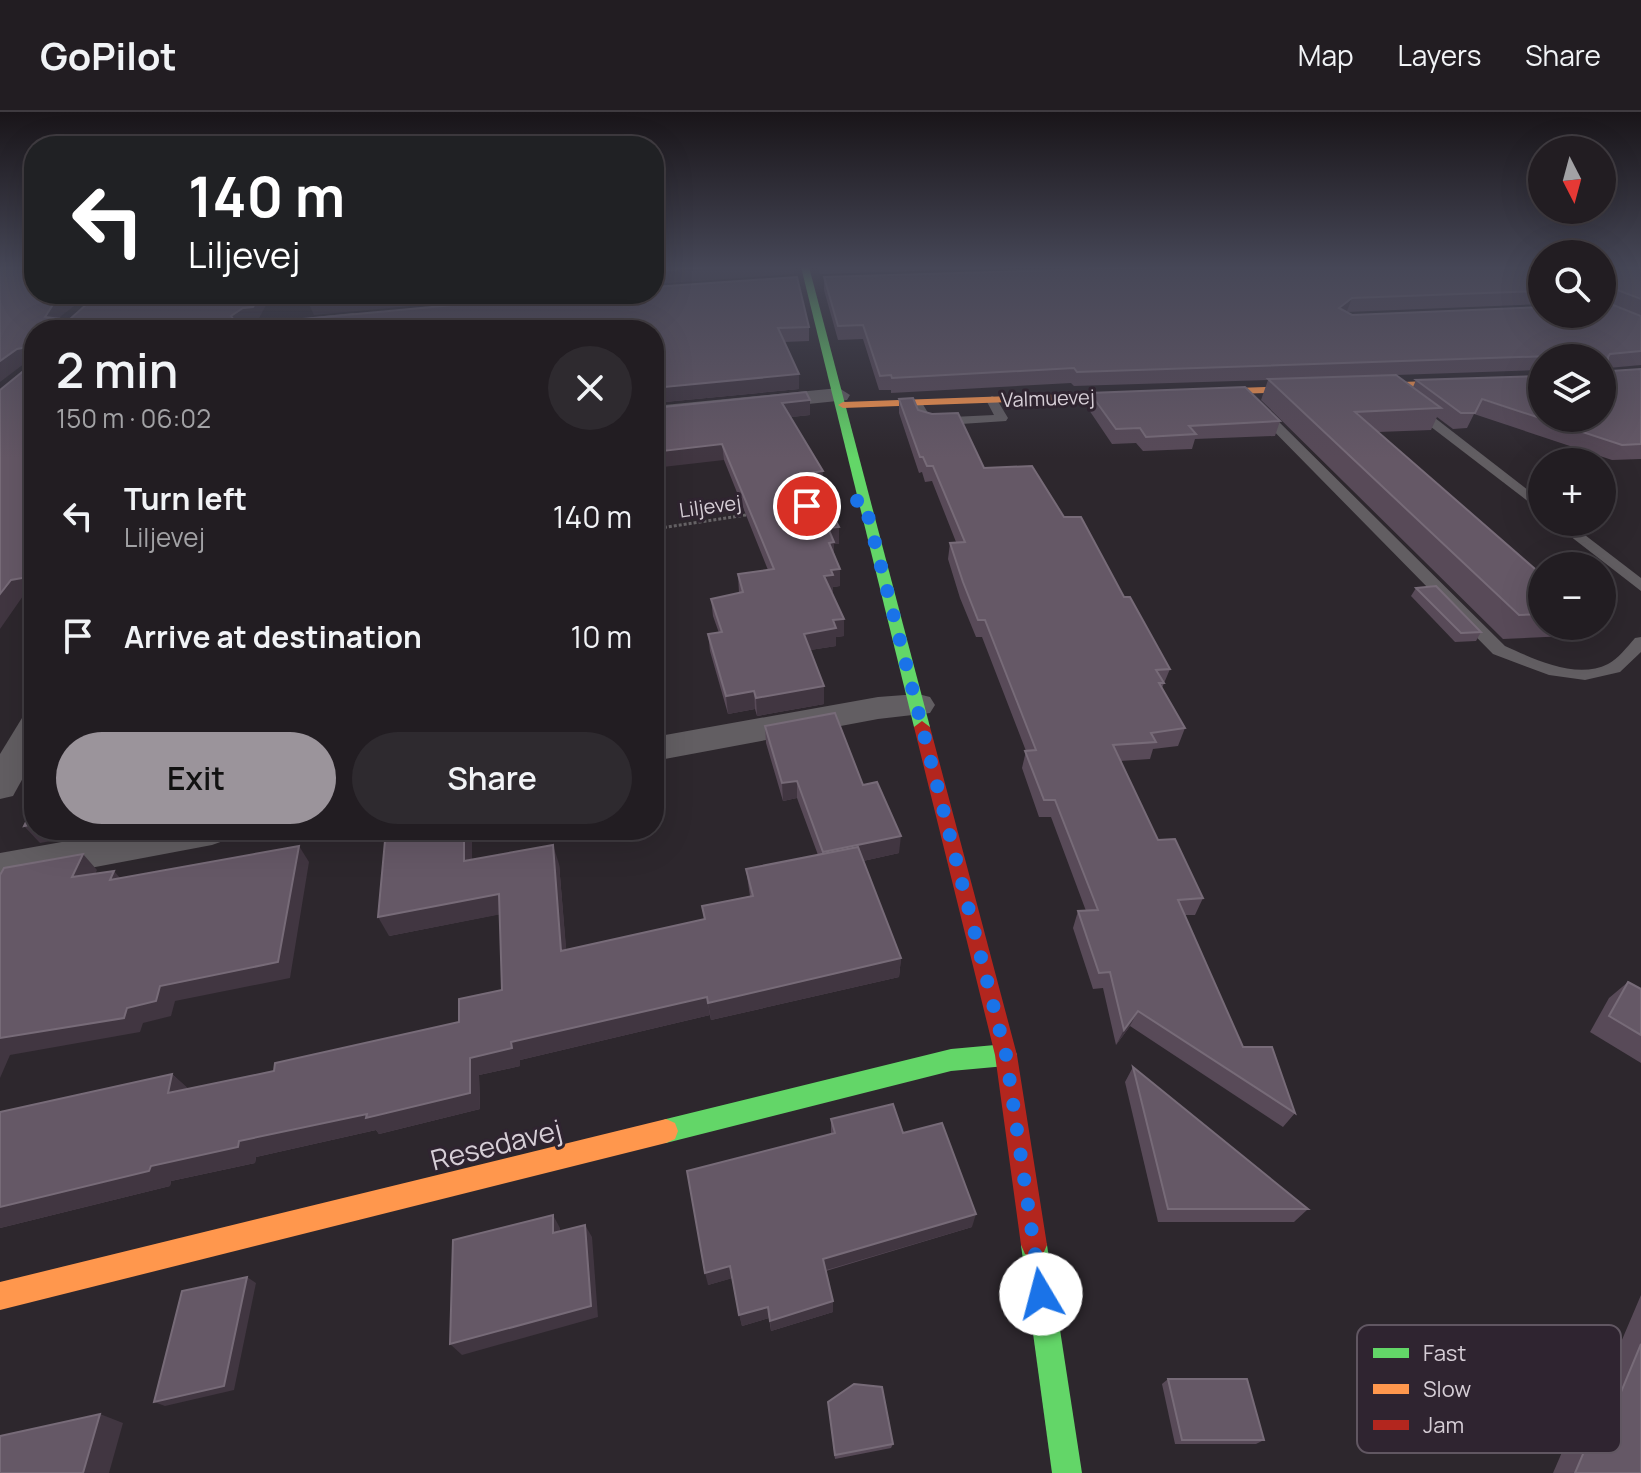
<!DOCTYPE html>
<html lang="en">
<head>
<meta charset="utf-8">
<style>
  body { margin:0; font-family:Manrope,sans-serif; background:#2e2a2f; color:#f1f3f6; height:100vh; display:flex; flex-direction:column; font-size:30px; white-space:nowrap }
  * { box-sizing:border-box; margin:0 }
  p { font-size:26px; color:#a2a2a5 }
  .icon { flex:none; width:44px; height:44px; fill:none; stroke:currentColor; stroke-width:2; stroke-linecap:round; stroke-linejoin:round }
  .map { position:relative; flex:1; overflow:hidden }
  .details { position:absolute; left:24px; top:208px; width:640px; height:520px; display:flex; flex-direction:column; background:#221d22; border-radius:32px; box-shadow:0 8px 32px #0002,0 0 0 2px #3f3b40 }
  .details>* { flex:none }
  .top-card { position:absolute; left:24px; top:24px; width:640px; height:168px; border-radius:32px; box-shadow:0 8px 32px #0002,0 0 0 2px #3f3b40; background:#202124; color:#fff; overflow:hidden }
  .needle { width:52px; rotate:174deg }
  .fabs { position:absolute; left:1528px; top:24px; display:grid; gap:16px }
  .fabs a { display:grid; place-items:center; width:88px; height:88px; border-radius:50%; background:#221d22; box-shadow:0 8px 32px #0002,0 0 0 2px #3f3b40; font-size:40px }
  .pin { position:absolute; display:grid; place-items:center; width:68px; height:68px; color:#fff; margin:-34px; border:4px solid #fff; border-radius:50%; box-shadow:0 2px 8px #0007 }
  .me { position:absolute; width:88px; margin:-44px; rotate:352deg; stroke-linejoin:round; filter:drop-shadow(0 0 6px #0008) }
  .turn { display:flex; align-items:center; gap:28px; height:168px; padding:0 32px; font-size:36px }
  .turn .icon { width:104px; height:104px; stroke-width:2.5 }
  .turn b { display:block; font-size:56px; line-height:68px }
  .round { display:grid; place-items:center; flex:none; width:84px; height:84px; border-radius:42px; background:#2e2a2f }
  .headline { display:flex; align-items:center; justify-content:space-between; height:136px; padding:0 32px }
  h1 { font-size:48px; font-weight:600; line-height:60px }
  .primary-button { display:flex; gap:16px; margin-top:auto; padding:16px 32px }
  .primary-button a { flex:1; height:92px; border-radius:48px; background:#9b949b; color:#111; font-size:32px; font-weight:600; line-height:92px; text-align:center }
  .primary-button a+a { background:#2e2a2f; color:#f1f3f6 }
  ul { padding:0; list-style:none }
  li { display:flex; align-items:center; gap:24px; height:120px; padding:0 32px }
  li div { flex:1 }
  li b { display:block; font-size:30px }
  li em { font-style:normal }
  header { display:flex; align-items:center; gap:48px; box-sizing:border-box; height:112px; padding:0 40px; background:#221d22; border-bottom:2px solid #3f3b40 }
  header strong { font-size:38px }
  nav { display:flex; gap:44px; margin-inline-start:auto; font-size:28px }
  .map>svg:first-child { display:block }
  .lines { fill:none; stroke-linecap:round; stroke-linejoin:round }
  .path { stroke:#666366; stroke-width:3; stroke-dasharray:3 2; stroke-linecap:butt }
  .lane { fill:#625e62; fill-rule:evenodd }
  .street { fill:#625e62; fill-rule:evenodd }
  .fast { fill:#63d668; fill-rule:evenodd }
  .slow { fill:#ff974d; fill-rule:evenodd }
  .jam { fill:#b3261e; fill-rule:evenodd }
  .wall { fill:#584a58; fill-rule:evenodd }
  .shaded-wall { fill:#413641 }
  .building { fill:#655866; stroke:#776b78; stroke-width:2 }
  .route { stroke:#1a73e8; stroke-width:14; stroke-dasharray:0 25.2 }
  .labels { text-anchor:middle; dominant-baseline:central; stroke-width:6; stroke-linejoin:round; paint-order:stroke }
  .far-street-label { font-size:20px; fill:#d6ced6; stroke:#2f2430 }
  .near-street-label { font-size:28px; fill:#d6ced6; stroke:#2f2430 }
  .key { fill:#2f2430; stroke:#615762; stroke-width:2 }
  .key-label { font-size:22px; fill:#d6ced6 }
</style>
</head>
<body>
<header>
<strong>GoPilot</strong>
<nav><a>Map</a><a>Layers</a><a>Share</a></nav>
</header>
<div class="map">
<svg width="1641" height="1361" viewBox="0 0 1641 1361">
  <rect width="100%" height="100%" fill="#2d272d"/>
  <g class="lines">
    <path class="path" d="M654,417l98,-15"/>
    <g class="lane">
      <path d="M992,284l4,2 12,20 -2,3 -75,5 -11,-3 -9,-20 10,-2 10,17 63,-3 -8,-15z"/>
      <path d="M1409,292h8l125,97v11l-133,-102z"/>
      <path d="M1255,294h8l242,240c29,13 71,34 103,18 10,-5 19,-17 27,-26l6,-1v15l-21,20 -35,8 -36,-5 -56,-21 -238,-242z"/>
      <path d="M1552,410h16l73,56v13z"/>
    </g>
    <g class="street">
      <path d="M353,201l7,2 2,4 -2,4 -56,7h-64l10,-6z"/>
      <path d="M839,276l11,7 -3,5 -193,20v-14z"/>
      <path d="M918,582l12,3 5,8 -5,8 -52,6 -224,42v-24l224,-40z"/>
      <path d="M34,602v44l-21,38 -13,3v-45l22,-36z"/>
      <path d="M129,718h103l-6,10 -14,5 -212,40v-32z"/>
    </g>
    <g class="fast">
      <path d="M801,155h8l121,460 -8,6 -8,-6z"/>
      <path d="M1006,932l8,4 3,7 -3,7 -8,4 -55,5 -285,72 -9,-4 -3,-8 3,-8 9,-4 285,-70z"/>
      <path d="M1034,1120l9,4 4,9 35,228h-30l-31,-228 4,-9z"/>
    </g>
    <g class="slow">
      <path d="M1542,265v6l-699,25 -5,-3 5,-3z"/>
      <path d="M666,1007l9,4 3,8 -3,8 -9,4 -666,167v-28z"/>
    </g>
    <path class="jam" d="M922,609l8,6 87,328 30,190 -4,9 -9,4 -9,-4 -4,-9 -26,-190 -81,-328z"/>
  </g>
  <g class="wall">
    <path d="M818,155h220l-218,7z"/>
    <path d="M1602,155h39v98l-33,3 3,3 30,-2v90l-29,1 -138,-46 -7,14 -14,1 -16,-12 -6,13 -53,2 164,143v51h32l-7,10 -64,3 -242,-239 7,-20 -194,6 -3,-3 -180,10v-3h-12l-16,-51 -25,1 -14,-50v-13l718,-8v35l-196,8 6,3 250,-1zM1542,246h60l-60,60 -126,-38 -3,7 -17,-12 146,-5z"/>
    <path d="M809,215v14l-25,1 15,47 -145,14v-73z"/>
    <path d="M1090,281l190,28 -5,15 -80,3 -3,10 -49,2 -7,-8 -24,1 -25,-37z"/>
    <path d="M899,287l19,11 66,58 80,49 60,80 46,72 -8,19 23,40 -7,18 -25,3 -3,10 -30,2 38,79 45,58 -8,17h-10l58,132 52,66 -12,14 -153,-101 -14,19 -13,-57 -10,1 -20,-61 5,-17h8l-35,-94h-12l-17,-49 4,-17 -44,-114h-6l-16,-39 -12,-39 2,-16 6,-1 -24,-61 -7,1 -3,-10 -3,1 -20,-60z"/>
    <path d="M654,296l156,7 -19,2 32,70 -5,1 21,56h-5v9l6,16v17l-7,1v5h-2l13,44 -8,1v9l-26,4 14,36v18l-67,12 -2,-7 -27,5 -18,-63 -2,-17 11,-1 -6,-17 -2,-17 28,-6 -1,-19 30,-4 -44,-110z"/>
    <path d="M1416,476l65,44 -5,9 -21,1 -44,-46z"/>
    <path d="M765,614l98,59 36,68 -36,8 38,97 -2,19 -188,43 -1,-5 -190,45v6l-41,9 1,34 -101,25 -3,-4 -120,27 -1,6 -84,18 -1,5 -170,42v-116l172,-38 16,15 86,-18 185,-49 43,-32 -2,-76 -111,22 83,-104v27l87,5 7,86 138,-31 -2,-13 48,-10 -4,-27 72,-14 -21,-57 -14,3 -17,-58z"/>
    <path d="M1628,870l13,7v74l-51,-31 19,-34z"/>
    <path d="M1133,955l175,142 -14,13h-136l-33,-140z"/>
    <path d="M831,1007l72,14 69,94 -146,44 7,41 -62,19 -2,-13 -27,8 -10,-48 -24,7 123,-151z"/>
    <path d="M1641,1183v178h-88l32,-74 14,-5z"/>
    <path d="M1168,1267l96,61 -8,4h-81l-13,-60z"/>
    <path d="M828,1290l65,42 -2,4 -56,11z"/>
  </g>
  <g class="shaded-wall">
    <path d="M713,155h81v7l-140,10v-13z"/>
    <path d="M66,182h24l-29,22 -8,14 -8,-13 9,-14z"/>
    <path d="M260,182h12l-14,26 -11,3 3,7h-10l-9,-14z"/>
    <path d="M394,182h146l-226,21 -6,-13z"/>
    <path d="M1352,186l-5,13 -13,10 5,-13z"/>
    <path d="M28,235l6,14 -9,2 -25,19v-21l17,-12z"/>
    <path d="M799,262v15l-145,14v-15z"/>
    <path d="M810,288v15l-27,3 -1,-15z"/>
    <path d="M722,332l2,16 -70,8v-16z"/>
    <path d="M823,359v16l-12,2 -1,-16z"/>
    <path d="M839,415v17h-5v15l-5,1 -1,-32z"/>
    <path d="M840,457v17l-7,1v5l-9,1v-17l7,-6z"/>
    <path d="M34,464v19l-11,1 -23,33v-35l11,-14z"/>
    <path d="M844,507v17l-8,1v9l-32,5v-17l29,-14z"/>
    <path d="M824,574v18l-67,12 -1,-18z"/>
    <path d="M754,579l1,18 -27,5 -2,-18z"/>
    <path d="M797,669v17l-14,3 -1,-18z"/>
    <path d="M34,712v6h78l-72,13 -16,-17z"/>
    <path d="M464,718h7l1,2v48l-8,-19z"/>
    <path d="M901,724l-2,17 -76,17v-18z"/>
    <path d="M553,733l6,19 9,106 -7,-19z"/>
    <path d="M299,734l10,16 -19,116 -115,23 -4,15 -28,7 -3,9 -130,23 -10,23v-40l127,-30 33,-22z"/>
    <path d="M83,742l14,16 -10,23 -15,-16z"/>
    <path d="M114,759l14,16 -18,-7z"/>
    <path d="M499,782l8,19 -118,23 -11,-19z"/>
    <path d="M901,846l-2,19 -188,43 -3,-17z"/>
    <path d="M707,885l3,18 -190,45v6l-41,9 1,34 -101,25 -3,-4 -120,27 -1,6 -84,18 -1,5 -170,42v-21l239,-66 272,-99z"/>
    <path d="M1138,899l-8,15 -14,19 8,-15z"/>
    <path d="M172,962l19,17 -23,2z"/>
    <path d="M976,1102l-4,13 -149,44v-12z"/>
    <path d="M553,1103l7,13 1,18 -8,-13z"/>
    <path d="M585,1113l7,12 6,80 -136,38 -12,-11z"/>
    <path d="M730,1154l3,12 -25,7 -3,-12z"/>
    <path d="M247,1165l9,6 -22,107 -69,16 -11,-4z"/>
    <path d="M833,1189v11l-62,19 -1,-10z"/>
    <path d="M768,1195l1,11 -27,8 -3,-11z"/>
    <path d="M100,1302l23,9 -14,50h-26z"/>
  </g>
  <g class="building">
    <path d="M0,155h34v27h32l-12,9 -9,14 24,3 29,-26h162l-7,13 -10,1 -12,8 3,4h12l-6,10h-206v246l-23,4 -11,14v-204l27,-22 1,-21 -11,2 -17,12z"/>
    <path d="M654,155h59l-59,4z"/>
    <path d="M1163,155h375l4,2v22l-190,7 -13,10 13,7 190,-8v7h60v-47h39v32l-34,-13 1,17 33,13v35l-31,3 -2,3v11l3,3 30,-2v75l-19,1 -140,-46 -7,14h-14l-45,-33 126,-4v42h60v-60h-50l-2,-2 -473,16 -3,-4 -182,10 -1,-3 -11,1 -17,-51 -25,1 -14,-49z"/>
    <path d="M797,165l12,50 -31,1 21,46 -145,14v-58h-355l4,-11 270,-25h81v-7z"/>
    <path d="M311,182h83l-86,8z"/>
    <path d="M1396,263l45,33 -86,4 187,163v39l-23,1 -251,-236z"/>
    <path d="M1245,275l35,34 -91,5 7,8 -50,3 -6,-9 -24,1 -26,-36z"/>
    <path d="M806,280l4,8 -28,3 41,68 -13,2 29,54 -11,1 6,14 -5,1 11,26 -9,1 2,5 -9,1 20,43 -11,1 3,8 -32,6 20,52 -68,12 -2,-7 -28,5 -18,-62 14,-2 -11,-33 32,-7 -5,-18 36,-5 -52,-125 -68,8v-44z"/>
    <path d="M913,286l5,12 14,4 26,-1 26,55 48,-2 32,51h17l43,80h6l40,72 -14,1 8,13h-5l26,45 -34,5 5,9 -43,3 45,95 17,-1 28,59 -25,2 65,147h29l23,66 -157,-102 -14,19 -14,-58 -11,1 -21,-62 20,-1 -43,-110h-11l-19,-49 11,-1 -51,-130h-7l-15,-38 -13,-39 15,-1 -32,-76h-6l-4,-9h-3l-21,-58z"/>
    <path d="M1436,474l45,46 -20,1 -45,-45z"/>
    <path d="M835,601l28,72 14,-3 24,54 -78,16 -26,-71 -15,2 -17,-57z"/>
    <path d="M34,694v18l-10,2z"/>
    <path d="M386,718h78v31l89,-16 8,106 144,-32 -3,-13 51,-10 -7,-27 112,-22 43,111 -193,45 -1,-6 -196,45 1,6 -42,10v35l-104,25 1,-4 -128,27 -1,6 -87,19 -2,5 -149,36v-95l172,-38 -4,19 106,-22 1,-8 184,-41v-23l43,-9 -3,-96 -121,23z"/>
    <path d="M299,734l-21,116 -118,24 -4,15 -29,7 -3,10 -124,20v-163l4,-7 79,-14 -11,23 42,-6 -4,9z"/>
    <path d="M1628,870l13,7v46l-32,-19z"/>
    <path d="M1133,955l175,142h-140z"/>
    <path d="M893,992l10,29 39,-10 34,91 -153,45 10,42 -63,20 -2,-14 -29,8 -9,-49 -25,7 -18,-102 148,-38 -4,-14z"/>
    <path d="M553,1103v18l32,-8 6,81 -141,38 3,-104z"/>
    <path d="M247,1165l-23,109 -70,16 28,-111z"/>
    <path d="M1641,1232v129h-66l35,-83 9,7z"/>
    <path d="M1168,1267h79l17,61h-82z"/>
    <path d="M854,1272l28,3 11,57 -58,11 -7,-53z"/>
    <path d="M100,1302l-17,59h-83v-37z"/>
  </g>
  <linearGradient id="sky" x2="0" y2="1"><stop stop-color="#191519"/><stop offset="0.45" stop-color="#464757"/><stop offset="1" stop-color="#464757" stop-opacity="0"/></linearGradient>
  <rect width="1641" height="346" fill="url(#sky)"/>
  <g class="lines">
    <path class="route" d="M807,394l57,-6 142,555 35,239"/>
  </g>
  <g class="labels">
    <g class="far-street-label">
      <text transform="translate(1048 286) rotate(-2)">Valmuevej</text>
      <text transform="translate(710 394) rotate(-8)">Liljevej</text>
    </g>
    <g class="near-street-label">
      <text transform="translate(496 1032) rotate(-14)">Resedavej</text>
    </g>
  </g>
  <rect x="1357" y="1213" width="264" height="128" rx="12" class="key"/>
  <rect x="1373" y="1236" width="36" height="10" fill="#63d668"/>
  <rect x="1373" y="1272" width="36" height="10" fill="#ff974d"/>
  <rect x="1373" y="1308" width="36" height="10" fill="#b3261e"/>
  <g class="key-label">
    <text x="1423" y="1249">Fast</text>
    <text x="1423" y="1285">Slow</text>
    <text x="1423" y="1321">Jam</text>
  </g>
</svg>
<div class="fabs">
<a><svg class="needle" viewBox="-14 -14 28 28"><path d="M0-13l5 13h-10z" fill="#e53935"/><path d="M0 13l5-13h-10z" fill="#a2a2a5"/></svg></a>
<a><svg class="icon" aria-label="search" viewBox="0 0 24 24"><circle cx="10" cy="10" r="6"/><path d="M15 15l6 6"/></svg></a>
<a><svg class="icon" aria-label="layers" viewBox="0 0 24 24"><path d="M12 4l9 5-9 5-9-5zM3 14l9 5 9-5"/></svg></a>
<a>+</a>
<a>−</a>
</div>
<div class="pin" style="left:807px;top:394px;background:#d93025"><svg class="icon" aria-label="arrive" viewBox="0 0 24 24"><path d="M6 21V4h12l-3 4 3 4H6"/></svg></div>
<svg class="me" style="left:1041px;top:1182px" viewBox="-20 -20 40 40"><circle r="19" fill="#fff"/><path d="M0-13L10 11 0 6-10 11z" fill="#1a73e8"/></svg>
<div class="top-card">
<div class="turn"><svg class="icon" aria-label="left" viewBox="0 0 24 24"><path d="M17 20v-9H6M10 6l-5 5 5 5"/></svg><div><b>140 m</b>Liljevej</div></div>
</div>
<section class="details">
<div class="headline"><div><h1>2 min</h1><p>150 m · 06:02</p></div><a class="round"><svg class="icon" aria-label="close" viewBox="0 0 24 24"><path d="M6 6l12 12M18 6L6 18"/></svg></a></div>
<ul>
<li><svg class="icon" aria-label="left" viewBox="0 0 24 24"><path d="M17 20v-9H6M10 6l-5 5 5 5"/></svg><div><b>Turn left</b><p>Liljevej</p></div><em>140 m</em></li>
<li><svg class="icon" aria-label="arrive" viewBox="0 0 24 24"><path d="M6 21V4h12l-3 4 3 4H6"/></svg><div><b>Arrive at destination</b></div><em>10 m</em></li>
</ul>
<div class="primary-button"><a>Exit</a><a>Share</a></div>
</section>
</div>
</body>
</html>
